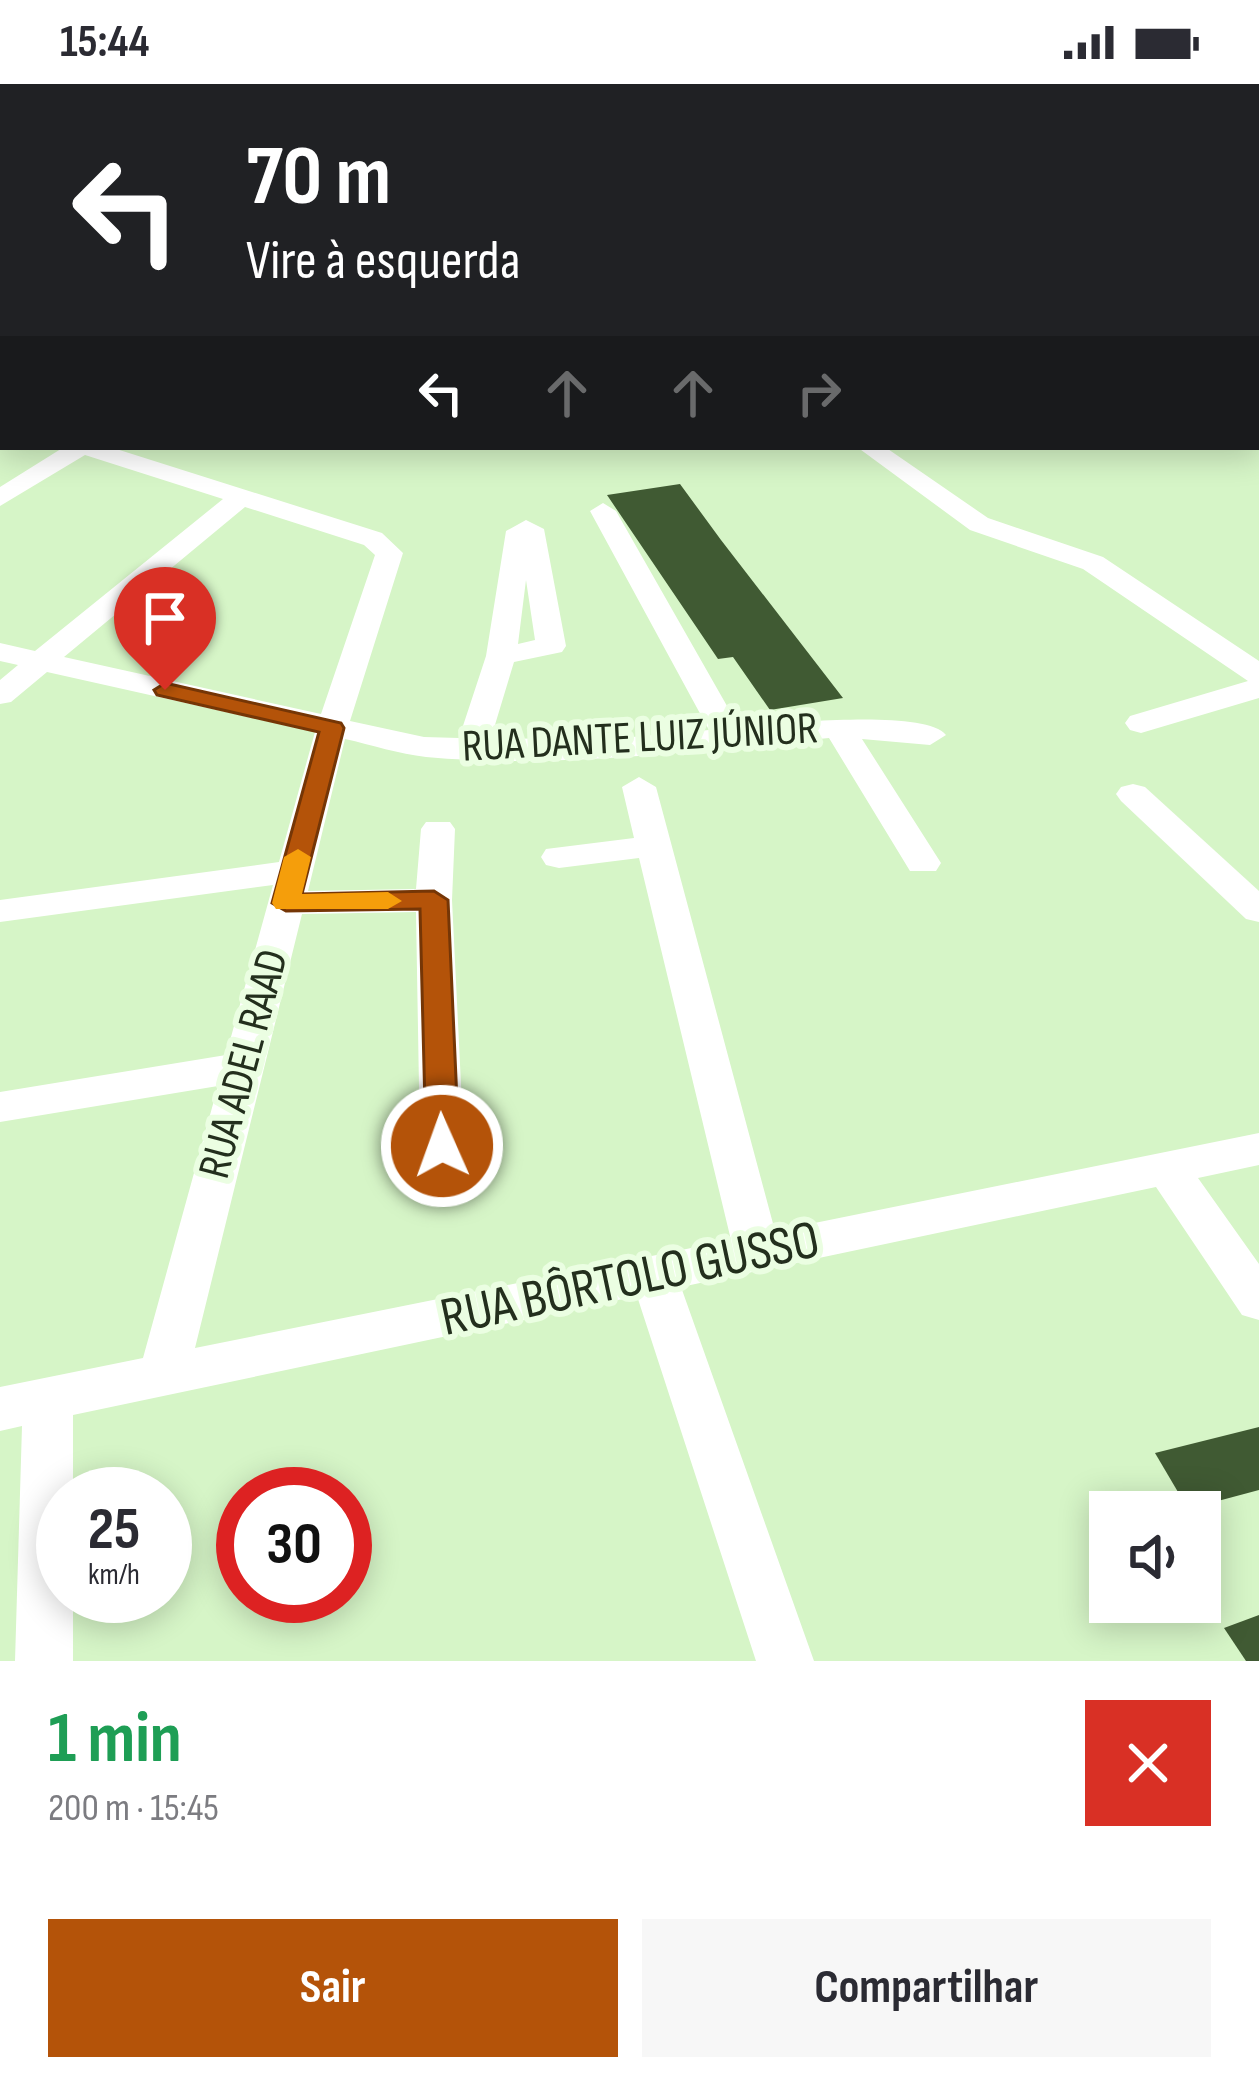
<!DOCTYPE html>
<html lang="pt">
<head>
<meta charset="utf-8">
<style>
  body { margin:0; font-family:"Sofia Sans Condensed",sans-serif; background:#f7f7f7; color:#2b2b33; height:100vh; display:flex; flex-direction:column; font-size:45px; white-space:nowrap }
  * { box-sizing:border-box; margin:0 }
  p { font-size:39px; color:#7c7c81 }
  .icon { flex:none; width:66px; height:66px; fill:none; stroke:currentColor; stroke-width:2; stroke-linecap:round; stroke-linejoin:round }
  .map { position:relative; height:1577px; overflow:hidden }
  .sheet { display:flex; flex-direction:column; background:#fff; flex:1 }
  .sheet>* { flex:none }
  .hud { position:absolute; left:0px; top:0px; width:1260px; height:366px; box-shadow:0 6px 30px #0003; background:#202124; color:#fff; overflow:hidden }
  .controls { position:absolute; left:1089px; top:1407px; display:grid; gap:24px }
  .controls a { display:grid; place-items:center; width:132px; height:132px; border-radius:0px; background:#fff; box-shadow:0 6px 30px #0003; font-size:60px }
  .speed { position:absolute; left:36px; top:1383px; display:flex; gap:24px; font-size:60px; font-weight:700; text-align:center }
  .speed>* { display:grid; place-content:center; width:156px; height:156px; border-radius:50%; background:#fff; box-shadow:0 6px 30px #0003; line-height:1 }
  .speed small { font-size:30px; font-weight:400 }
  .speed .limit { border:18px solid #d22; background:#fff; color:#111 }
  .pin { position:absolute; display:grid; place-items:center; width:102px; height:102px; color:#fff; margin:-123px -51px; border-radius:50% 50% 50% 0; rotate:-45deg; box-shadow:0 0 12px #0007 }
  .pin .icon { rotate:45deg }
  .me { position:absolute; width:132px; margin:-66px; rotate:358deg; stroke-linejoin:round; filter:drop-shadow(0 0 9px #0008) }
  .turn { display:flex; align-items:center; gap:42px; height:252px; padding:0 48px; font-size:54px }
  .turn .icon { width:156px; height:156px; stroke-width:2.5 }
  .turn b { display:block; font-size:84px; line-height:102px }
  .lanes { display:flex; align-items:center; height:114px; padding:0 48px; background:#0003; justify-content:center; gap:60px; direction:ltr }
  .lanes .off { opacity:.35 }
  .round { display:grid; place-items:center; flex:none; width:126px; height:126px; border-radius:0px; background:#f7f7f7 }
  .overview { display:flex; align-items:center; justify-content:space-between; height:204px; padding:0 48px }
  h1 { font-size:72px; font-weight:700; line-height:90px; color:#1e9e55 }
  .cta { display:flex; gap:24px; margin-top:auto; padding:24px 48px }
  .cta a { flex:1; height:138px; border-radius:0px; background:#b45309; color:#fff; font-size:48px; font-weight:700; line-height:138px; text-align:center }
  .cta a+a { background:#f7f7f7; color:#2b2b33 }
  .status { display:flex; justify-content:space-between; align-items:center; height:84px; padding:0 60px; background:#fff; direction:ltr }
  .status svg { height:33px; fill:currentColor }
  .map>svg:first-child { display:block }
  .building { fill:#405a33 }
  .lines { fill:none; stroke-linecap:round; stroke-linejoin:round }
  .minor { fill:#fff; fill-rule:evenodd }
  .major { fill:#fff; fill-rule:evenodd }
  .highway { fill:#fff; fill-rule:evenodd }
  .route { fill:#b45309; stroke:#753606; stroke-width:3 }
  .slow { fill:#f59e0b }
  .labels { text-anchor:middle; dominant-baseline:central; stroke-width:12; stroke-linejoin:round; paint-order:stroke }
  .street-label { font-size:45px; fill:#232f1d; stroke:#ebfee2 }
  .near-street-label { font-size:54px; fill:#232f1d; stroke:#ebfee2 }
</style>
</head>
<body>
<div class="status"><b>15:44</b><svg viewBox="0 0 49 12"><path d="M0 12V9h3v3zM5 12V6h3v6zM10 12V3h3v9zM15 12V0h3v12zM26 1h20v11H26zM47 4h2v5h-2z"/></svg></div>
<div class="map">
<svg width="1259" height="1577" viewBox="0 0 1259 1577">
  <rect width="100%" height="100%" fill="#d6f5c7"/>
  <g class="building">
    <path d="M680,400l41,56 122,158 -73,12 -37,-53 -15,2 -111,-164z"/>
    <path d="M1259,1343v63l-71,19 -33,-56z"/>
    <path d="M1259,1531v46h-13l-22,-33z"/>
  </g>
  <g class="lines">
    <g class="minor">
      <path d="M819,0h19l2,3h-19z"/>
      <path d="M1167,0h21l2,3h-21z"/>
      <rect x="1257" y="24" width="2" height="9"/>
      <path d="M3,43v10l-3,1v-10z"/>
      <path d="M1257,98h2l-2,11z"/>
      <path d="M0,166l3,1v12l-3,-1z"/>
      <path d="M1257,184l2,1v12l-2,-1z"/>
      <rect x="1257" y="245" width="2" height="12"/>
      <rect x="1257" y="281" width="2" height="14"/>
      <path d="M0,317l3,1v14l-3,-1z"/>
      <path d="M64,363h46l272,86 21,20 -53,168 74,16 35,1 27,-82 20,-125 20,-11 18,9 22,117 -4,6 -48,10 -23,76 108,2 110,-10 -119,-219 13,-8 13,8 123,216c38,-3 185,-19 207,8l-16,10 -68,-6 79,124 -5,8h-26l-81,-133c-132,13 -269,31 -403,19 -27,-3 -54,-12 -81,-18l-37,152 108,-2 5,-60 5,-7h24l5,7 -3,71 12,246 -7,11 -15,5 -15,-5 -7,-11 -4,-234 -114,2 -107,434 536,-108 -92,-382 -80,10 -13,-3 -5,-8 5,-8 88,-11 -12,-51 17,-10 17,10 119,444 484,-98v32l-61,13 61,86v56l-17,-5 -86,-128 -475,100 133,374h-58l-119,-365 -564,119v79h-10v102h10v65h-58l7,-235 -22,5v-44l143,-29 75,-272 -218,36v-30l226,-37 47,-170 -273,37v-22l279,-38 36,-130 -268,-60 -36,30 -11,2v-24l18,-15 -18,-4v-18l35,8 188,-152 -138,-44 -85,51v-19zM245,423l119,38 11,10 -54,159 -257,-57zM526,496l9,60 -17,4z"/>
      <path d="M857,363h28l103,71 115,39 156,104v37l-118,35 -11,-3 -5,-7 5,-7 118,-35 -165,-112 -113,-39z"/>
      <path d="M1133,700l12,3 114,104v31l-13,-3 -125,-118 -5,-7 5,-7z"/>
    </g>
    <g class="major">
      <path d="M0,0h12l-12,7z"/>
      <path d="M442,0h20l2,3h-20z"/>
      <rect x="0" y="100" width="3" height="14"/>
      <rect x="1257" y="145" width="2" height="15"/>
      <rect x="1257" y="227" width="2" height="17"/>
    </g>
    <g class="highway">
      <path d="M749,0h26l2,3h-26z"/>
      <path d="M882,0h23l2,3h-23z"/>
      <path d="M1257,199l2,1v18l-2,-1z"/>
    </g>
  </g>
  <path class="route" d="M165,599l176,40 3,5 -42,166 132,-3 14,9 11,246 -5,9h-23l-5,-9 -6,-237 -134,2 -14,-8 47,-171 -162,-37 -3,-5z"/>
  <path class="slow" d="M298,765l13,8 -9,37 86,-2 14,9 -14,8h-112l-4,-6 12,-46z"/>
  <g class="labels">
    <g class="street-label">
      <text transform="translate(640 654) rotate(-3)">RUA DANTE LUIZ JÚNIOR</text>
      <text transform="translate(244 980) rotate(-75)">RUA ADEL RAAD</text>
    </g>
    <g class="near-street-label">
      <text transform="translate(630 1195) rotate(-12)">RUA BÔRTOLO GUSSO</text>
    </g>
  </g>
</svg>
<div class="controls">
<a><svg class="icon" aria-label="sound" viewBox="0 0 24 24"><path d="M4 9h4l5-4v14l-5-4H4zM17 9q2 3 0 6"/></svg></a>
</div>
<div class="speed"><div>25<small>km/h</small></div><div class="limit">30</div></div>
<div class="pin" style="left:165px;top:606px;background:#d93025"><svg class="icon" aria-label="arrive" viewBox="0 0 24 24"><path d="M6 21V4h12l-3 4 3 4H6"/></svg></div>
<svg class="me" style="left:442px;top:1062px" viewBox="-20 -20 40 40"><circle r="17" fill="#b45309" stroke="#fff" stroke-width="3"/><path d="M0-11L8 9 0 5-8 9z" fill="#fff"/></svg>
<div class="hud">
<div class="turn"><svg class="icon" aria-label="left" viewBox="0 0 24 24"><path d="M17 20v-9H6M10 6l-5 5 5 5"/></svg><div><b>70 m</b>Vire à esquerda</div></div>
<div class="lanes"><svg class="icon" aria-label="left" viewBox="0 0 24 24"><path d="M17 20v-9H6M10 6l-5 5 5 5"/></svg><svg class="icon off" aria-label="ahead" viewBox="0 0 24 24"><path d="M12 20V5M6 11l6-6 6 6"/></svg><svg class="icon off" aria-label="ahead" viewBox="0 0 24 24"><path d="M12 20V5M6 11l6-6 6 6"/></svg><svg class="icon off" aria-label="right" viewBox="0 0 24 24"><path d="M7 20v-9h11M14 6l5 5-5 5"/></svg></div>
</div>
</div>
<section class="sheet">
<div class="overview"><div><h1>1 min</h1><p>200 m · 15:45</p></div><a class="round" style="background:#d93025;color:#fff"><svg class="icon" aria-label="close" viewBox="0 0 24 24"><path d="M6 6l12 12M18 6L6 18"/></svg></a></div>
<div class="cta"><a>Sair</a><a>Compartilhar</a></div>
</section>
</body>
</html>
